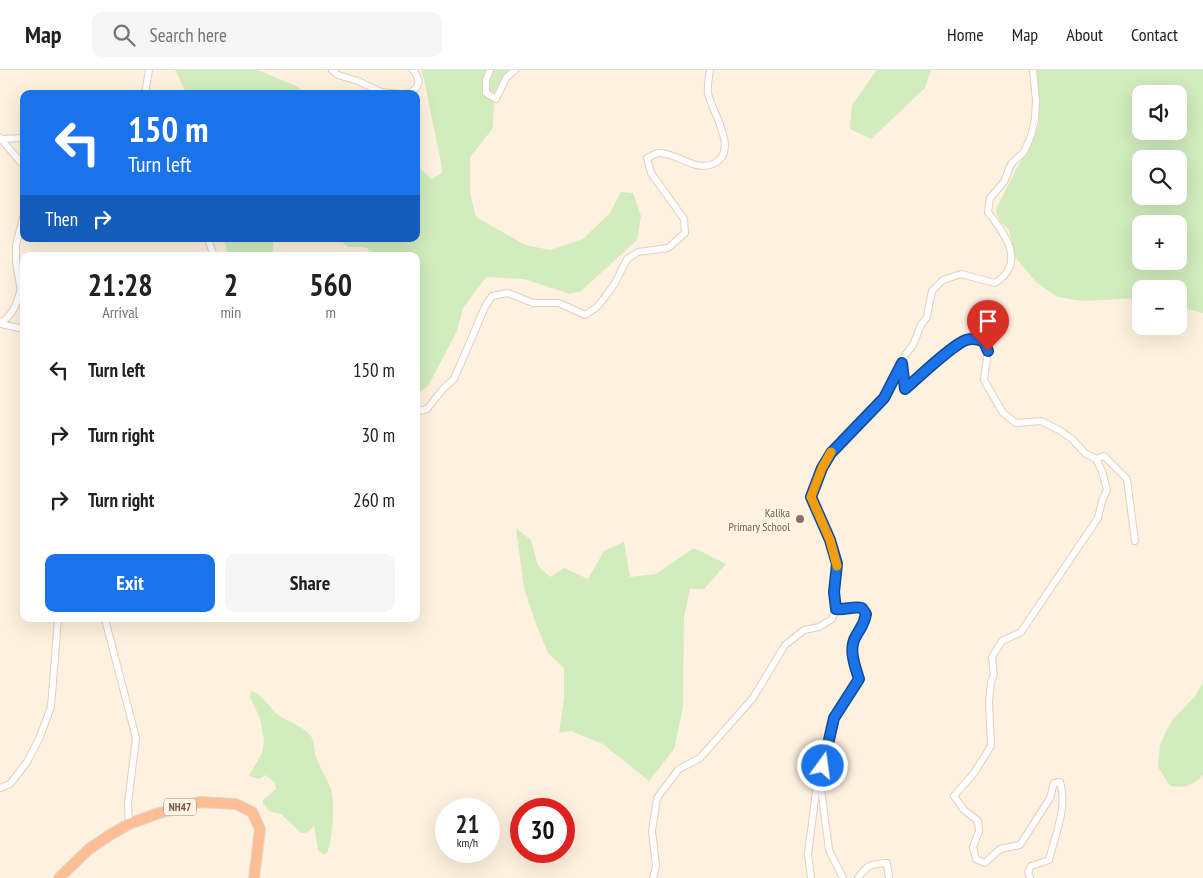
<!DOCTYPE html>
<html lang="en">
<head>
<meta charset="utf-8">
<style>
  body { margin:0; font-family:"PT Sans Narrow",sans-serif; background:#f6f6f6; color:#202124; height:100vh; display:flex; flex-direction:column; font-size:19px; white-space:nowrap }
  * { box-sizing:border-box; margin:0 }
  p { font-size:16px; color:#757577 }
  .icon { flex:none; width:28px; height:28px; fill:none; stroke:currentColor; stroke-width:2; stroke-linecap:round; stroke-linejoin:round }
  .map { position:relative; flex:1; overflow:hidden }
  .details { position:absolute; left:20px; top:182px; width:400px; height:370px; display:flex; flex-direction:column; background:#fff; border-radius:10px; box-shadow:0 5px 20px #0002 }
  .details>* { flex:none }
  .guide { position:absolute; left:20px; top:20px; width:400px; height:152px; border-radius:10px; box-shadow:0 5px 20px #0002; background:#1a73e8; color:#fff; overflow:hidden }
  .tools { position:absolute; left:1132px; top:15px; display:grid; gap:10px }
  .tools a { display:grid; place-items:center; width:55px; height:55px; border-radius:10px; background:#fff; box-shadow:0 5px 20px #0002; font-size:25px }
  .speed { position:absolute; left:435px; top:728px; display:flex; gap:10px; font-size:25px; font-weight:700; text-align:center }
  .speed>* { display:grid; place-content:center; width:65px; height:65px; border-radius:50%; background:#fff; box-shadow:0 5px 20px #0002; line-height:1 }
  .speed small { font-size:12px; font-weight:400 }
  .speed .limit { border:8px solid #d22; background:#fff; color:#111 }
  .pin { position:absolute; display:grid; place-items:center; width:42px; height:42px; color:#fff; margin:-51px -21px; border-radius:50% 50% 50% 0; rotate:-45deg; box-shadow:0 0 5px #0007 }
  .pin .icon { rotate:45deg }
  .me { position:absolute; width:55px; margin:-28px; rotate:14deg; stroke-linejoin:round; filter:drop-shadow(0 0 4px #0008) }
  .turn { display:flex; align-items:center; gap:18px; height:105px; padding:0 25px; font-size:22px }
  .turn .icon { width:65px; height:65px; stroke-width:2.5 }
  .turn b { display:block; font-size:35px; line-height:42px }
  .then { display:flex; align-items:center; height:48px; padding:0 25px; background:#0003; gap:10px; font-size:19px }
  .eta { display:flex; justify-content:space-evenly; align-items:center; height:85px; text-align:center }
  .eta b { font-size:30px; font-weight:700; line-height:35px }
  .primary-button { display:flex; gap:10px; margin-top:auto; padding:10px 25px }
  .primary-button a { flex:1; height:58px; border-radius:10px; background:#1a73e8; color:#fff; font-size:20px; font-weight:700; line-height:58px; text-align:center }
  .primary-button a+a { background:#f6f6f6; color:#202124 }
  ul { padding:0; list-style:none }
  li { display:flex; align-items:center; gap:15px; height:65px; padding:0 25px }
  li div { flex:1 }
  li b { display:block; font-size:19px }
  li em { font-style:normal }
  header { display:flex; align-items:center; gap:30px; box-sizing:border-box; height:70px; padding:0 25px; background:#fff; border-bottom:1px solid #e0e0e0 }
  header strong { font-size:24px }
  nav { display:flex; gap:28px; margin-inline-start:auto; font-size:18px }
  .search { width:350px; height:45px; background:#f6f6f6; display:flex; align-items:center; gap:12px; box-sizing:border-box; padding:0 18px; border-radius:10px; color:#757577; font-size:19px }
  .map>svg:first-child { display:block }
  .green { fill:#d2ecbd; fill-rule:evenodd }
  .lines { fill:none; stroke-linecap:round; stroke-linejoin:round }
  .minor-casing { stroke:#e4cebe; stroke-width:8 }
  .trunk-casing { stroke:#ded6d2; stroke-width:12 }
  .minor { stroke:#fff; stroke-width:6 }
  .trunk { stroke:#febe93; stroke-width:10 }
  .route-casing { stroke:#114b97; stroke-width:12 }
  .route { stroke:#1a73e8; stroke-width:9 }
  .slow { stroke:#f59e0b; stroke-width:9 }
  .education-dot { fill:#8d6e63; stroke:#fff5e7; stroke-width:2 }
  .labels { text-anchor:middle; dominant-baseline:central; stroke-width:4; stroke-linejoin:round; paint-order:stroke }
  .shield { fill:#fff5e7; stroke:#9f8576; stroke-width:1 }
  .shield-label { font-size:11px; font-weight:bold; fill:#765545 }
  .education-label { font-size:12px; fill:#785e54; stroke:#fff5e7; text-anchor:end }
</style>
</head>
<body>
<header>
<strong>Map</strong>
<div class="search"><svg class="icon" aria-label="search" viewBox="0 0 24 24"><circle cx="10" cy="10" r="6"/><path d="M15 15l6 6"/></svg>Search here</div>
<nav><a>Home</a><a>Map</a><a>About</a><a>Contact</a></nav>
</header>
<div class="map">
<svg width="1203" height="808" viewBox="0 0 1203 808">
  <rect width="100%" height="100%" fill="#fef1df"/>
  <g class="green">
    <path d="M175,0h83l38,16 11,8h-120z"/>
    <path d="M422,0h87l-15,22 -1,36 -23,29v36l6,24 49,28 25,5 33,-11 27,-26 11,-21 12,1 8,23 -4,24 -56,51 -11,3 -46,-15 -38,-2 -23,31 -6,23 -29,55 -10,7 -2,-1v-136h-38l-13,-9h-17l-9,-8h77v-74l16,14 10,-6 -1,-11z"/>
    <path d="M877,0h54l-6,18 -54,51 -21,-10 2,-24z"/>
    <path d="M1036,0h167v243l-24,-6v-18h-38v9l-59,3 -24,-4 -21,-14 -22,-26 -6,-27 -9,-9 -3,-6 -1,-6 43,-84zM1141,24h38v37h-38zM1141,89h38v37h-38zM1141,154h38v37h-38z"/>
    <path d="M224,169h50l-2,17h-44z"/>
    <path d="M516,458l15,12 7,26 12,11 14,-9 24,11 16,-28 20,-9 6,35 26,-3 38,-26 32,16 -22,25h-14l-6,27 -1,92 -9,41 -25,32 -46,-37 -32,-13 -12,2 5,-35v-30l-16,-15 -12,-29 -12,-36z"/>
    <path d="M1203,613v92c-12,11 -16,13 -33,11l-12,-19 2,-23 11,-22 23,-25z"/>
    <path d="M251,621c12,3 17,15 26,23 10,8 28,12 35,24 3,6 2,13 4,19 4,11 11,21 15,32 4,13 2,55 -5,65h-3l-5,-4 -4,-24 -8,7h-5l-20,-19 -12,-3 -6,-8v-3l13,-11 -1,-6 -9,-8 -7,4 -10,-3 13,-23 2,-12 -4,-23 -10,-21z"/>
  </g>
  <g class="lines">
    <g class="minor-casing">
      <g id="minor">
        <path d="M332,0l6,5 20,6 23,11 19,2"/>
        <path d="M490,0l-4,10v13l10,6 10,-21 9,-8"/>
        <path d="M145,24l4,-24"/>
        <path d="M407,24c13,-6 15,-13 6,-24"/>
        <path d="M0,68l24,28"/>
        <path d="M0,69l24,-1"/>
        <path d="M24,144l-8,31v17l8,46"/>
        <path d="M208,169l6,17"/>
        <path d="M0,253c12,-6 17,-19 20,-31"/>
        <path d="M0,254l24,5"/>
        <path d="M902,293l3,26c13,-11 47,-44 61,-49 7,-2 12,-1 19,2l3,9 -4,29 19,33 13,10 25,-2 18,9 13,9 13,14 11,6"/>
        <path d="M416,342l11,-3 16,-20 11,-10 31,-72 7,-11 16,-3 25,10h26l26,12 12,-8 8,-10 10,-14 12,-24 11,-7 30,-4 17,-15 -1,-14 -33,-46 -4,-15c3,-1 7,-4 11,-5 18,-1 34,17 52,12 33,-10 1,-54 -2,-72 -1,-7 1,-16 2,-23"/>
        <path d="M105,549l31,119 -8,65 1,21"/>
        <path d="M820,711l9,69 14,28"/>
        <path d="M0,718l10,-4 17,-22 12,-23 12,-32 7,-88"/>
        <path d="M653,808l3,-12 -4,-36 5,-32 22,-29 21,-11 53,-60 32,-53 19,-15 15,-3 13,-8 4,-10 -2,-18 3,-27 -6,-24 -20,-43 10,-29 10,-15 53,-55 21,-43 8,-10 8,-20 6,-8 5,-26 11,-11 18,-6 34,9c32,-20 10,-49 -7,-71l2,-14 14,-16 7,-18 13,-12 7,-16 4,-17 1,-19 -3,-30"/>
        <path d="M811,808l-3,-24 8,-63 18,-73 25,-39c-4,-13 -11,-30 -4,-43 5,-8 9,-12 11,-22l-4,-6c-9,-2 -16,2 -26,1"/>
        <path d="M858,808c10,-14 13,-14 29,-15l2,15"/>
        <path d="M1030,808l-2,-6 3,-6 18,-6c6,-24 19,-54 11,-78l-6,1 -4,15 -30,47 -20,4 -15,14 -9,-4 -3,-12 6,-16 -1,-10 -14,-11 -10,-14 20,-23 17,-27 -2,-45 2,-19 3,-7 -2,-18 10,-16 19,-9 77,-114 4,-17 5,-11 -5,-19 -6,-12 8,-3 23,23 8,62"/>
      </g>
    </g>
    <g class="trunk-casing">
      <path id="trunk" d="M59,808l30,-29 21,-14 19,-11 27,-10 43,-12 37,2 16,8 8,17 -6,49"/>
    </g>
    <use href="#minor" class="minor"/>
    <use href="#trunk" class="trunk"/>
  </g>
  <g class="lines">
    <g class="route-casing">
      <path id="route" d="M823,696l11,-48 25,-39c-4,-13 -11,-30 -3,-43 5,-9 8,-11 10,-22l-4,-6c-9,-2 -16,2 -26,1l-2,-17 3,-28 -7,-24 -19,-43 11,-29 9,-15 53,-55 18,-35 3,26c13,-11 47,-44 61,-49 7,-2 12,-1 18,2l4,9"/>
    </g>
    <use href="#route" class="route"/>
    <path class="slow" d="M831,382l-9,16 -11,29 19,43 7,26"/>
  </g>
  <circle class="education-dot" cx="800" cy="449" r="5"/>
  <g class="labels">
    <rect class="shield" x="164" y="728.5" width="32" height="17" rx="4"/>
    <g class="shield-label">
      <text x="180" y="737">NH47</text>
    </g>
    <g class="education-label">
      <text x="790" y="442">Kalika<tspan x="790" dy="14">Primary School</tspan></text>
    </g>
  </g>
</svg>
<div class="tools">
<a><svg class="icon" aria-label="sound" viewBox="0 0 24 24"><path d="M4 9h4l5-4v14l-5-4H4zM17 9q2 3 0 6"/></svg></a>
<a><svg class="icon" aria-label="search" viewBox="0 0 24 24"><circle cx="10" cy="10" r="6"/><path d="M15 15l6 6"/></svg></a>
<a>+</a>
<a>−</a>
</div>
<div class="speed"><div>21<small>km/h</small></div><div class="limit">30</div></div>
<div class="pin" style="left:988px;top:281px;background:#d93025"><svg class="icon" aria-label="arrive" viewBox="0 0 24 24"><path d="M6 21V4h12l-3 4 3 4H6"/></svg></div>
<svg class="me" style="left:823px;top:696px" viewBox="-20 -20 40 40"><circle r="17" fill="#1a73e8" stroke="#fff" stroke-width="3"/><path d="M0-11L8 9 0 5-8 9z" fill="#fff"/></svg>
<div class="guide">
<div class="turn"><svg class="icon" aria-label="left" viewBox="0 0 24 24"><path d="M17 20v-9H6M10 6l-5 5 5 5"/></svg><div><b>150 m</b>Turn left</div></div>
<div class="then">Then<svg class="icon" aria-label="right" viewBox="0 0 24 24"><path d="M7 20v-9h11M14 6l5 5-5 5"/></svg></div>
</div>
<section class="details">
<div class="eta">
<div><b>21:28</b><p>Arrival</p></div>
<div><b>2</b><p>min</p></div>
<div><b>560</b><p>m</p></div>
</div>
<ul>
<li><svg class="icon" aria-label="left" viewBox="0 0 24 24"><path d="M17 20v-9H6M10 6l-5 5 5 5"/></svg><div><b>Turn left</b></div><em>150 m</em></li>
<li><svg class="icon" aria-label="right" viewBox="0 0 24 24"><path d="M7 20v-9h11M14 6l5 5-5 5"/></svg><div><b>Turn right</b></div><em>30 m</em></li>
<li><svg class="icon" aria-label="right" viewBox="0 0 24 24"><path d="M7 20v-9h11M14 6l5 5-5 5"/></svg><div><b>Turn right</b></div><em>260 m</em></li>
</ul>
<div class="primary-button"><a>Exit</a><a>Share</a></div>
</section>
</div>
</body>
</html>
